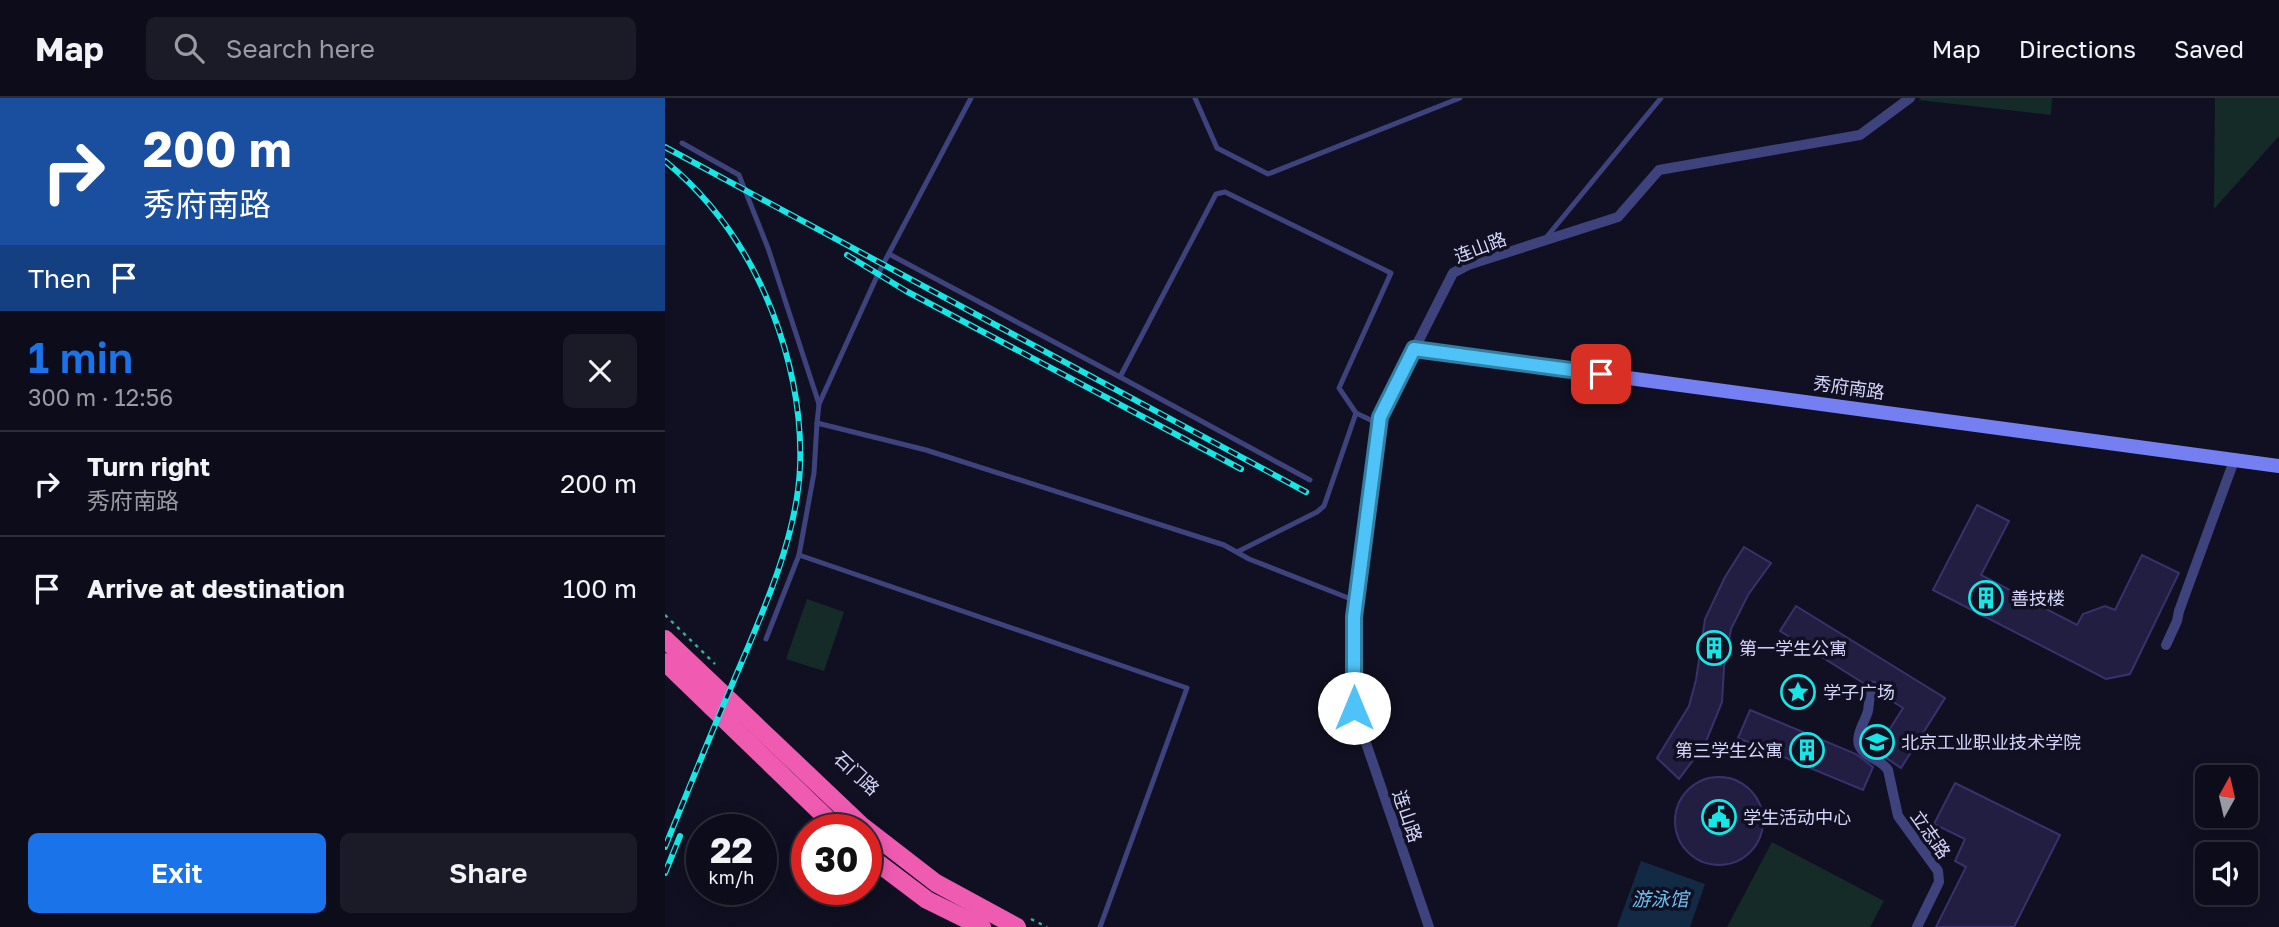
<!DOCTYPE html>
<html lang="en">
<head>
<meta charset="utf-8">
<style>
  body { margin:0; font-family:"Golos Text","Noto Sans SC",sans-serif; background:#1b1a27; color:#f1f3f6; height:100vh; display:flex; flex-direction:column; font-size:26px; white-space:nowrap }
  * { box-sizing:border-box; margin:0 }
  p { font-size:23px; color:#9a9ba2 }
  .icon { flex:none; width:38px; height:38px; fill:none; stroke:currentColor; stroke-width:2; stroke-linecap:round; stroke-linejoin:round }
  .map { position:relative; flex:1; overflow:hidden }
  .drawer { display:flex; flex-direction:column; background:#0d0c1a; width:665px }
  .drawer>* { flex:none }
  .top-card { background:#1a4fa0; color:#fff; overflow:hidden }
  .needle { width:46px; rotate:8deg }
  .fabs { position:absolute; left:1530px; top:667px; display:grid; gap:14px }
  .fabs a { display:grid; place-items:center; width:63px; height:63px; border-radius:10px; background:#0d0c1a; box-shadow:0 4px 18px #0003,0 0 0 2px #2d2c39; font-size:35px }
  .speed { position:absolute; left:21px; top:716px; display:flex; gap:14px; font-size:35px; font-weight:700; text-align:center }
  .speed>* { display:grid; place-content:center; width:91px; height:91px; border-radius:50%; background:#0d0c1a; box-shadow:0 4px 18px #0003,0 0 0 2px #2d2c39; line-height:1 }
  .speed small { font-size:18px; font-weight:400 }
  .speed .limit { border:10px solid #d22; background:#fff; color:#111 }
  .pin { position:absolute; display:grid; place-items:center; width:60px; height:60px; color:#fff; margin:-30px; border-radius:14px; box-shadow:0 4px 10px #0006 }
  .me { position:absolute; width:77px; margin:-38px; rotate:0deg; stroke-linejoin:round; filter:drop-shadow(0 0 5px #0008) }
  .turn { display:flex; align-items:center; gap:24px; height:147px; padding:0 28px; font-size:32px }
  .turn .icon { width:91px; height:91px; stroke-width:2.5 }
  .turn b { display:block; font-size:49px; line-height:60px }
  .then { display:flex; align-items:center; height:66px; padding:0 28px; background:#0003; gap:14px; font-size:26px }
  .round { display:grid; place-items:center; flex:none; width:74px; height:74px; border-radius:10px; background:#1b1a27 }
  .headline { display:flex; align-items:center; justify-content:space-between; height:119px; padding:0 28px }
  h1 { font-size:42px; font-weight:600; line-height:52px; color:#1a73e8 }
  .button { display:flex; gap:14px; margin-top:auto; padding:14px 28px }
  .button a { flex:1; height:80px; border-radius:10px; background:#1a73e8; color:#fff; font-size:28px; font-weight:600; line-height:80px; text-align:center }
  .button a+a { background:#1b1a27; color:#f1f3f6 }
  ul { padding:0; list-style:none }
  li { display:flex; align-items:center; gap:21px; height:105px; padding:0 28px; border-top:2px solid #2d2c39 }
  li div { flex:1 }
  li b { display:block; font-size:26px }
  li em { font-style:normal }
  header { display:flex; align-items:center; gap:42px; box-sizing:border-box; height:98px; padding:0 35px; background:#0d0c1a; border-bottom:2px solid #2d2c39 }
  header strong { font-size:33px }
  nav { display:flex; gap:38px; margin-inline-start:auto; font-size:24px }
  .search { width:490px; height:63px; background:#1b1a27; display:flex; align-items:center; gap:18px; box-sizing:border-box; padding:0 24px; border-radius:10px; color:#9a9ba2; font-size:26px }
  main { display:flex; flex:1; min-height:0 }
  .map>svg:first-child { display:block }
  .green { fill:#142b28 }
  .water { fill:#122a44 }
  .building { fill:#211e41; stroke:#37326b; stroke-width:2 }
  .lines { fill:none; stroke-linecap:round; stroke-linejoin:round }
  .path { stroke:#3aaa97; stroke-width:2.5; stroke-dasharray:3.5 5; stroke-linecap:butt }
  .lane { stroke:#3f437d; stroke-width:5 }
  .street { stroke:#3f437d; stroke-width:10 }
  .secondary { stroke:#747ff2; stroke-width:14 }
  .highway { stroke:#f05bb2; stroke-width:18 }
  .rail-casing { stroke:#15e7e6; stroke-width:6 }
  .rail { stroke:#111022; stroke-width:3.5; stroke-dasharray:10; stroke-linecap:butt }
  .route-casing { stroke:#337fa1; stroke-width:18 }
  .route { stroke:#4fc3f7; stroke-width:12 }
  .labels { text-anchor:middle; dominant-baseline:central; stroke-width:7; stroke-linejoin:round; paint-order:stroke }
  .street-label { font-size:18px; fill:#d5d5fb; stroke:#111022 }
  .poi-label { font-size:18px; fill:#d5d5fb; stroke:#111022; text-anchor:start }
  .water-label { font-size:19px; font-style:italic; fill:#6cc2f2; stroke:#111022 }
</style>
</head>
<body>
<header>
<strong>Map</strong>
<div class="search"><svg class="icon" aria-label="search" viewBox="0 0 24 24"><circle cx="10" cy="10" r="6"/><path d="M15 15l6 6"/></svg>Search here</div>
<nav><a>Map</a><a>Directions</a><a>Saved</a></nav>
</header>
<main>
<section class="drawer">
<div class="top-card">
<div class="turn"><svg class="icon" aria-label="right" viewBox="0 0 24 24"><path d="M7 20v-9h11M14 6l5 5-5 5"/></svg><div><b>200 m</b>秀府南路</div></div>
<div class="then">Then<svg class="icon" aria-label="arrive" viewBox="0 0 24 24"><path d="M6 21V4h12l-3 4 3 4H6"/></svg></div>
</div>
<div class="headline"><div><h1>1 min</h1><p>300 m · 12:56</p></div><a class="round"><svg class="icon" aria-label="close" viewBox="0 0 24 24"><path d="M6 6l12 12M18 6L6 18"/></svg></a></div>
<ul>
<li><svg class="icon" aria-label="right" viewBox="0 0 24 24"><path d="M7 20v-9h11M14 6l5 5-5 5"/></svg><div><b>Turn right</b><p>秀府南路</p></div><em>200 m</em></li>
<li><svg class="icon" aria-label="arrive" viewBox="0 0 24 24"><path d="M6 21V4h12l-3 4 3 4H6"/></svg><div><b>Arrive at destination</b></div><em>100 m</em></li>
</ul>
<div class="button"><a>Exit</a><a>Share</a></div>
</section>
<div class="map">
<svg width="1614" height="829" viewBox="0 0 1614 829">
  <rect width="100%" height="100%" fill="#111022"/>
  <g class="green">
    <path d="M1256,0h131l-1,17 -132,-15z"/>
    <path d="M1550,0h64v38l-65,73z"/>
    <path d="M142,501l37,13 -20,59 -38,-12z"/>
    <path d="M1107,744l112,59 -14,26h-143z"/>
  </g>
  <path class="water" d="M976,763l64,23 -15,43h-73z"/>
  <g class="building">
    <path d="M1312,407l32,16 -28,54 96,50 6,-11 22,-8 10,4 27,-55 37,18 -49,101 -24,5 -173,-89z"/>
    <path d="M1079,449l27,16 -23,32 -17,34 -7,38 -2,35 -17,42 -26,35 -22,-21 32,-52 7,-26 9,-61 20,-42z"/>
    <path d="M1131,508l149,92 -44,70 -25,-17 27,-43 -25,-16v-6l-3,-4 -6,-1 -4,3 -85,-53z"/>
    <path d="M1085,612l106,44 17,13 -10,23 -125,-52z"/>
    <circle cx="1054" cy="723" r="44"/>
    <path d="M1290,685l105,52 -46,92h-78l30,-60 -11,-6 10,-22 -31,-15z"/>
  </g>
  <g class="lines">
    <g class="path">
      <path d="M0,517l50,49"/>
      <path d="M366,821l16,8"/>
    </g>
    <g class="lane">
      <path d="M530,0l22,50 51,26 192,-76"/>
      <path d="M17,45l57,32 29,73 51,156"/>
      <path d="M880,141l116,-141"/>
      <path d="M224,156l231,123"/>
      <path d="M691,315l23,11"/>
      <path d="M152,325l2,-19 59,-130 93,-176"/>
      <path d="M572,454l80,-40 7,-6 32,-93 -17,-25 52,-115 -166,-81 -9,2 -96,183 190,103"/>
      <path d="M134,457l388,133 -87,239"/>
      <path d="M101,541l33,-84 15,-82 3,-50 109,27 298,95 25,14 107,42"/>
    </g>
    <g class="street">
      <path d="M1501,547l11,-24 2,-10 56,-153"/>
      <path d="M1206,590c-1,7 -2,15 -3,23 -4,14 -18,30 -3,42 8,7 17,8 23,17l10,46 40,55 1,11 -22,45"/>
      <path d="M764,829l-75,-219v-91l26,-200 73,-144 15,-8 150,-48 41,-47 201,-35 50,-37"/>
    </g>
    <path class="secondary" d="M749,251l865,117"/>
    <g class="highway">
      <path d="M0,541l196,186 75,58 81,44"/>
      <path d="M0,564l174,168"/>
      <path d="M201,756l61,46 55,27"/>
    </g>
    <g class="rail-casing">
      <g id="rail">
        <path d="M0,49l641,345"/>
        <path d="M0,63c49,40 84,91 107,150 19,49 30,104 28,156 -3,77 -45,162 -74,232 -21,49 -41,99 -61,148"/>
        <path d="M182,157l59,36 335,178"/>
        <path d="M0,775l15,-37"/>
      </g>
    </g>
    <use href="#rail" class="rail"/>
  </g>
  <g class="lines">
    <g class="route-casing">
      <path id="route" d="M689,610v-91l26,-200 34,-68 187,25"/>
    </g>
    <use href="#route" class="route"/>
  </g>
  <defs>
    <g id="building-ring" transform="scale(1.75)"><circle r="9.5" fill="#111022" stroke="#15e7e6" stroke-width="1.5"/><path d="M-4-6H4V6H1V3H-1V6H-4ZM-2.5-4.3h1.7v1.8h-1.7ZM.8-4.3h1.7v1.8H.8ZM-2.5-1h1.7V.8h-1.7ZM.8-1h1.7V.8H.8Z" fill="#15e7e6"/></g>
    <g id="sight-ring" transform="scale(1.75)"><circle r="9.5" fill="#111022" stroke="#15e7e6" stroke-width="1.5"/><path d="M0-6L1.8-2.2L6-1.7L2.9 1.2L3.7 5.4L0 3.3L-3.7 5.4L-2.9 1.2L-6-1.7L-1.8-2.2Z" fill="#15e7e6"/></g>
    <g id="university-ring" transform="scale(1.75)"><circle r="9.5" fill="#111022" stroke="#15e7e6" stroke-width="1.5"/><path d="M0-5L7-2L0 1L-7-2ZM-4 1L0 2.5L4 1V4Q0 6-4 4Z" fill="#15e7e6"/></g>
    <g id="civic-ring" transform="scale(1.75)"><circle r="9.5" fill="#111022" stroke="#15e7e6" stroke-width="1.5"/><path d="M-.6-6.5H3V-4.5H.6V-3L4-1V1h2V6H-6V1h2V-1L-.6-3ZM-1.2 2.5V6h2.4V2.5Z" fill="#15e7e6"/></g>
  </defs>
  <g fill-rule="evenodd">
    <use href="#building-ring" x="1321" y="500"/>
    <use href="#building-ring" x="1049" y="550"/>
    <use href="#sight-ring" x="1133" y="594"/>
    <use href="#university-ring" x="1212" y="644"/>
    <use href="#building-ring" x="1142" y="652"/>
    <use href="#civic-ring" x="1054" y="719"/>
  </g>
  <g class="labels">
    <g class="street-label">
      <text transform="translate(815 149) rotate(-21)">连山路</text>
      <text transform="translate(1184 289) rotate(8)">秀府南路</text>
      <text transform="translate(192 675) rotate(43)">石门路</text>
      <text transform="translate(743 718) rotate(71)">连山路</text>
      <text transform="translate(1266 736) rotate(55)">立志路</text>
    </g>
    <g class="poi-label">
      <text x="1346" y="500">善技楼</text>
      <text x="1074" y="550">第一学生公寓</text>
      <text x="1158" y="594">学子广场</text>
      <text x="1236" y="644">北京工业职业技术学院</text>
      <text x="1118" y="652" text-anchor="end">第三学生公寓</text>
      <text x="1078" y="719">学生活动中心</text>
    </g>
    <g class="water-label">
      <text x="995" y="800">游泳馆</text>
    </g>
  </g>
</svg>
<div class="fabs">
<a><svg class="needle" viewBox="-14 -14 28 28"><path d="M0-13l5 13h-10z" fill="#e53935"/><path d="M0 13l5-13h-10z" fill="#9a9ba2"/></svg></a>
<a><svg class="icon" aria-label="sound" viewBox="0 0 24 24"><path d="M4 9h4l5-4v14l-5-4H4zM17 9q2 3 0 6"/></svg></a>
</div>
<div class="speed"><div>22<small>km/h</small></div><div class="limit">30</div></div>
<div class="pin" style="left:936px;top:276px;background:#d93025"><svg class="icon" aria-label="arrive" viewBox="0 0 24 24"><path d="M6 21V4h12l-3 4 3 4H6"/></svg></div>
<svg class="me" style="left:689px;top:610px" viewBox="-20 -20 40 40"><circle r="19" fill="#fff"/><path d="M0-13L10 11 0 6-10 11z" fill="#4fc3f7"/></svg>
</div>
</main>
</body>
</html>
